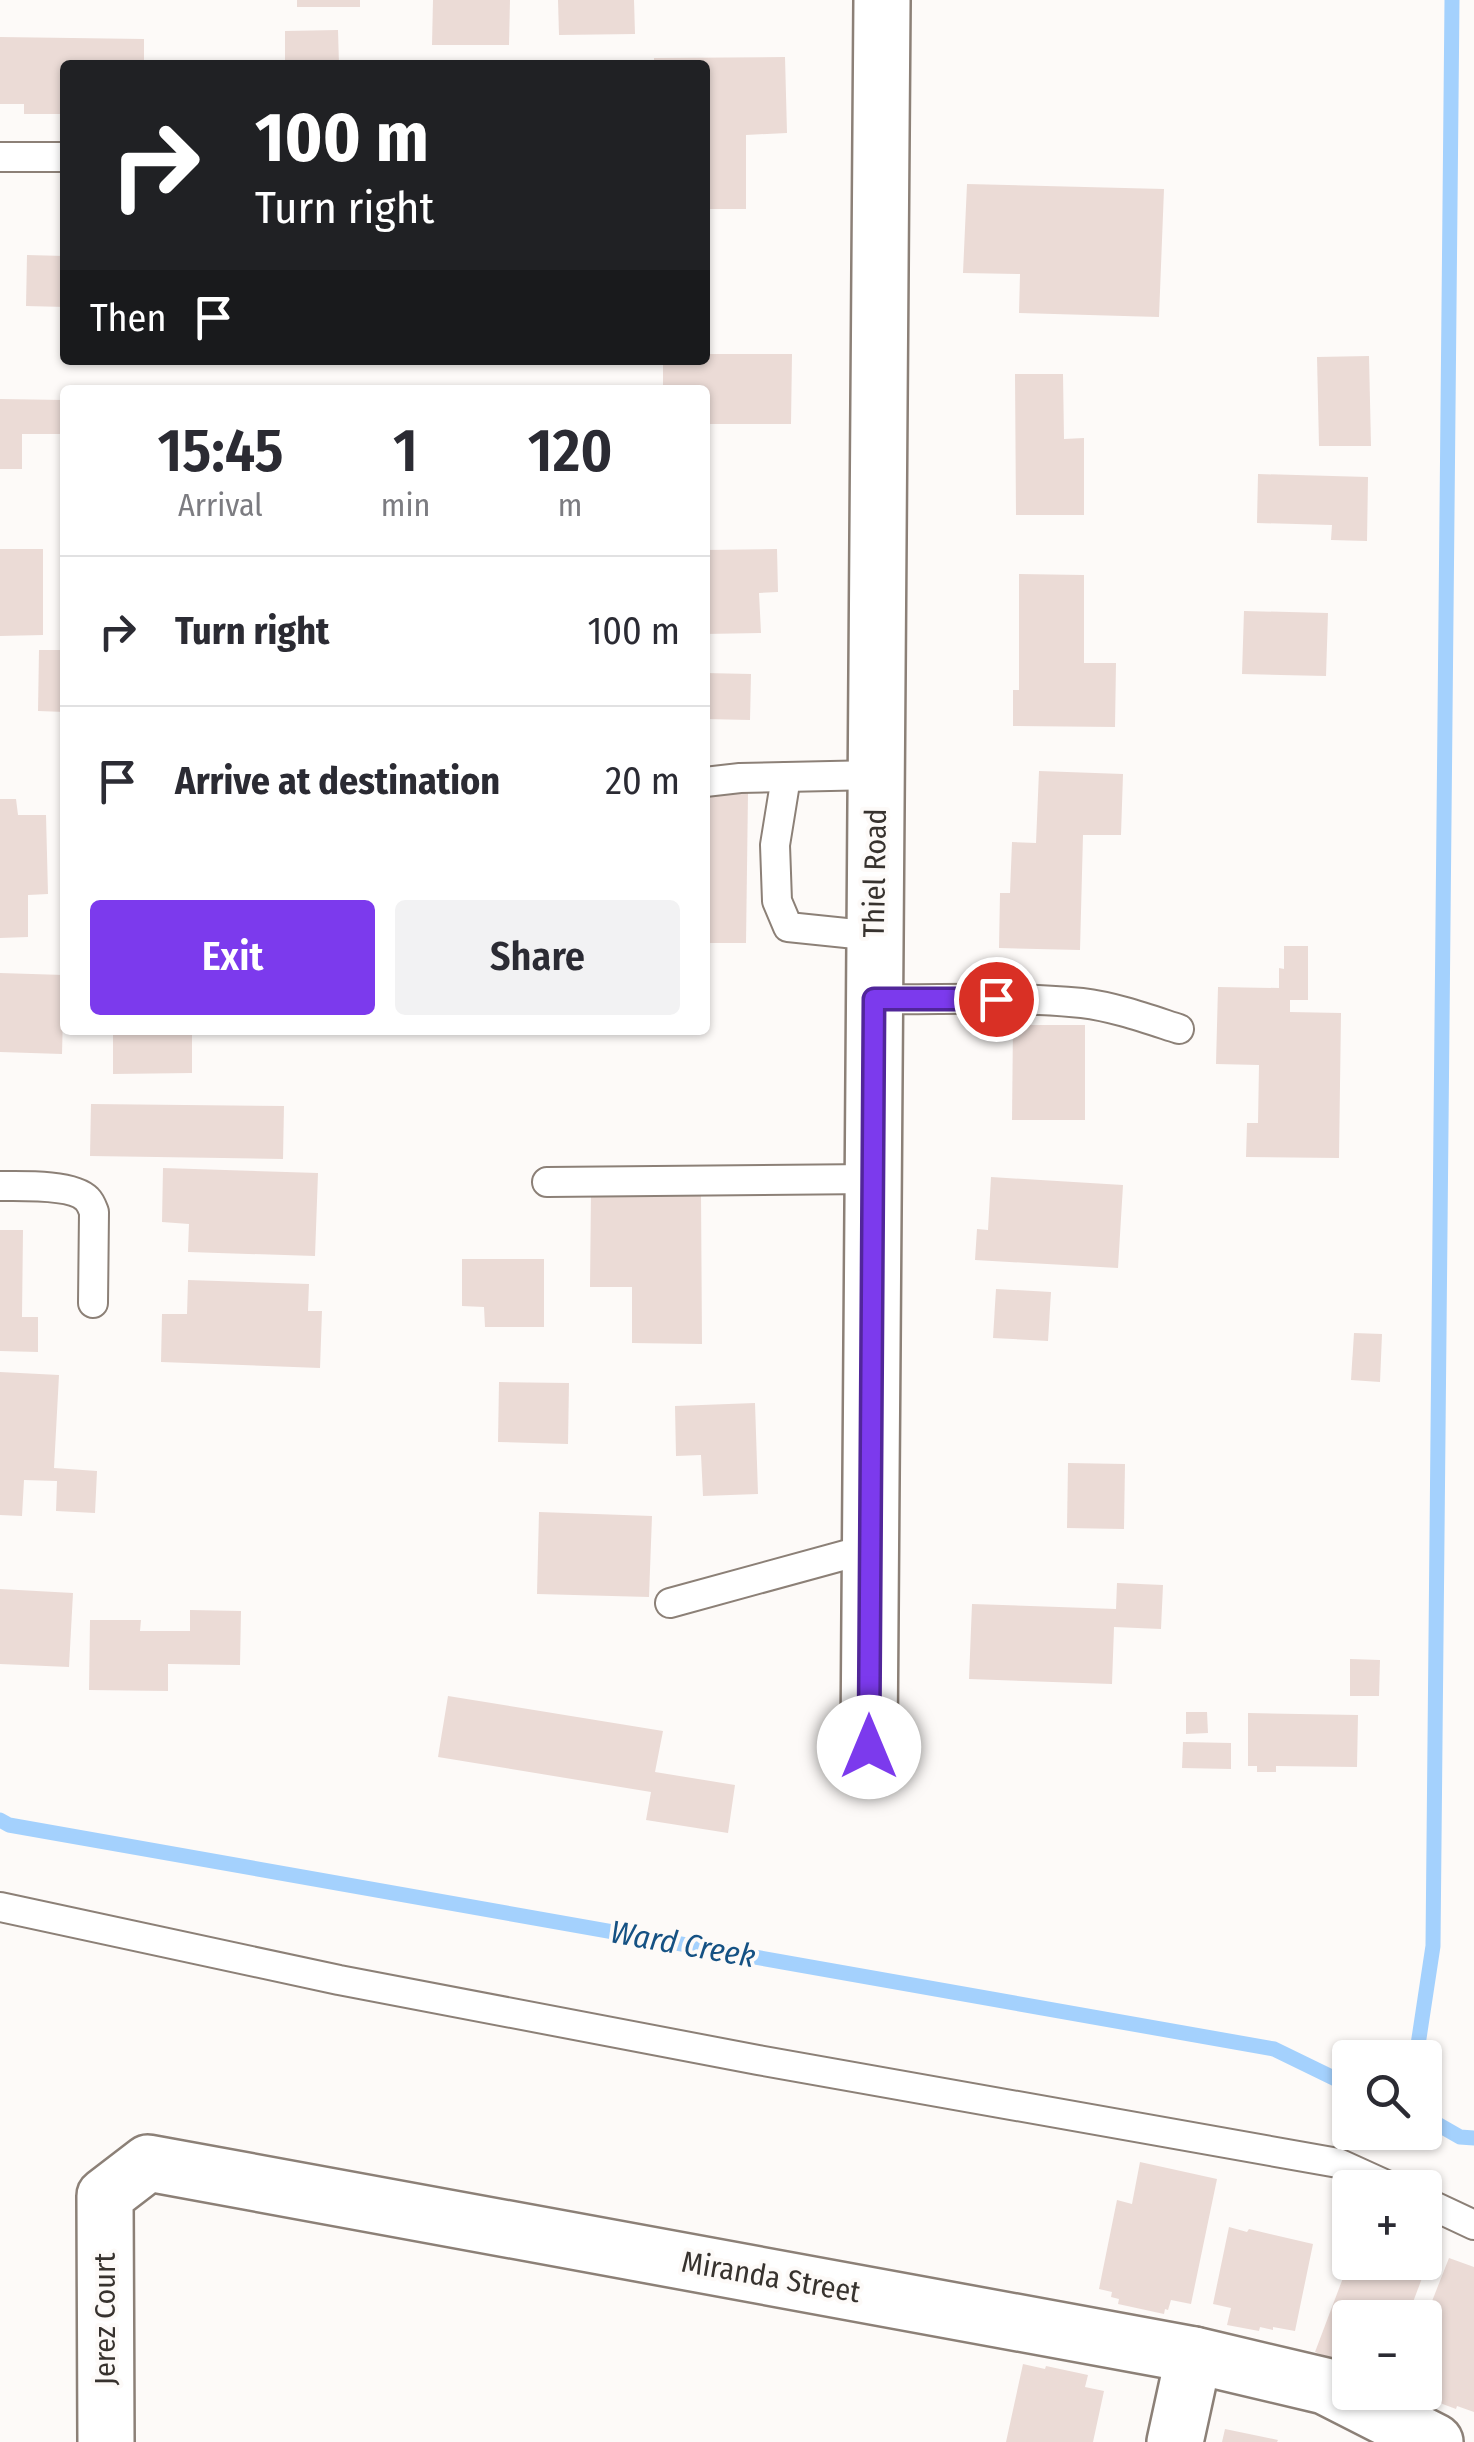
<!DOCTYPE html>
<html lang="en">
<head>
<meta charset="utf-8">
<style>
  body { margin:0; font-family:"Fira Sans Condensed",sans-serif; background:#f2f2f3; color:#2b2b33; height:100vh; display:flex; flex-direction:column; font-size:38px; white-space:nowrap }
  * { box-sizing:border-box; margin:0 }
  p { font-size:32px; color:#7c7c81 }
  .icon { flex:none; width:55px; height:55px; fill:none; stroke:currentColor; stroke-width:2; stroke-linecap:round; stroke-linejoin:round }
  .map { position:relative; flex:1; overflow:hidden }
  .drawer { position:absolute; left:60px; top:385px; width:650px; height:650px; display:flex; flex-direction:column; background:#fff; border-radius:10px; box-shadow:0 2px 8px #0004 }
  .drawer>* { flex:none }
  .hud { position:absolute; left:60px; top:60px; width:650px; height:305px; border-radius:10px; box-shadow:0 2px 8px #0004; background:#202124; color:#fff; overflow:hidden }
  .controls { position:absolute; left:1332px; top:2040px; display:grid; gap:20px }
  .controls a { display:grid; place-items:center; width:110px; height:110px; border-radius:10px; background:#fff; box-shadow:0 2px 8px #0004; font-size:50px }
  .pin { position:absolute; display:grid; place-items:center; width:85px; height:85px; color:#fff; margin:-42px; border:5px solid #fff; border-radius:50%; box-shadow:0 2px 10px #0007 }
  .me { position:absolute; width:110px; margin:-55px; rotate:0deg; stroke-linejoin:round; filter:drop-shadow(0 0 8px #0008) }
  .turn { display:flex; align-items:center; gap:35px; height:210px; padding:0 30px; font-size:45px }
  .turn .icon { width:130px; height:130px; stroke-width:2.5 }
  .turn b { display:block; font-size:70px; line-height:85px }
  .then { display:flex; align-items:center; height:95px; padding:0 30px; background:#0003; gap:20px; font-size:38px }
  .eta { display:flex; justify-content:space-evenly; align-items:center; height:170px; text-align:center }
  .eta b { font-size:60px; font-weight:600; line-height:70px }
  .cta { display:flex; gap:20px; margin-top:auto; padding:20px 30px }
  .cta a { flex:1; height:115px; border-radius:10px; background:#7c3aed; color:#fff; font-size:40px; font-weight:600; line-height:115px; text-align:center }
  .cta a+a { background:#f2f2f3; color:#2b2b33 }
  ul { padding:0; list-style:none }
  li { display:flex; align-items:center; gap:30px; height:150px; padding:0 30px; border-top:2px solid #e1e1e2 }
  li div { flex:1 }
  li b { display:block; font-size:38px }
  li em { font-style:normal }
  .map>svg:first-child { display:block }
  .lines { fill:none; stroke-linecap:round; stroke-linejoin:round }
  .stream { stroke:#a4d1fd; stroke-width:15 }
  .building { fill:#ebdbd6 }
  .service-casing { stroke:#8c8077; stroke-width:32 }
  .minor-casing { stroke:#8c8077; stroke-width:60 }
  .service { stroke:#fff; stroke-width:28 }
  .minor { stroke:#fff; stroke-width:55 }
  .route-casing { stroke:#51269a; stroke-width:25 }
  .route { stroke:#7c3aed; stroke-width:18 }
  .labels { text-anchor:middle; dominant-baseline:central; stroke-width:8; stroke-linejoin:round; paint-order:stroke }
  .street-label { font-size:30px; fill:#37322e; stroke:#fdfaf8 }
  .water-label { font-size:32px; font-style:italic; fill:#155183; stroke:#fdfaf8 }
</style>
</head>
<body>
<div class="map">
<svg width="1474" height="2442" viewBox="0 0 1474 2442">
  <rect width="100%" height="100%" fill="#fdfaf8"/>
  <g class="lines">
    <g class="stream">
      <path d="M0,1820l9,5 1265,224 76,37"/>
      <path d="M1416,2058l17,-112 19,-1946"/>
      <path d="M1425,2117l35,20 14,1"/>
    </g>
  </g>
  <g class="building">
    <rect x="297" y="0" width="63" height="7"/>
    <path d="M433,0h77l-1,45h-77z"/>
    <path d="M558,0h76l1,34 -76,1z"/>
    <path d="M338,30l1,35h-54v-34z"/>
    <path d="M0,37l144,2v26h-79v49h-41v-10h-24z"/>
    <path d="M785,57l2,76 -41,2v74h-41v-144h-51v-7z"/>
    <path d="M967,184l197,5 -5,128 -140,-4 1,-39 -57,-1z"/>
    <path d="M27,255l38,1v51l-39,-1z"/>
    <path d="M705,354h87l-1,70h-86v-34h-42v-30h42z"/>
    <path d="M1369,356l2,90h-52l-2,-89z"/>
    <path d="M1015,374h48l1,65 20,-1v77h-68z"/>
    <path d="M0,399l65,1v34h-43v35h-22z"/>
    <path d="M1258,474l110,3 -1,64 -36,-1 1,-15 -75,-2z"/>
    <path d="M0,549h43v86l-43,1z"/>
    <path d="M777,549l1,43 -19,1 2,40 -56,1v-84z"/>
    <path d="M1019,574l65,1v88h32l-1,64 -102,-1v-36h6z"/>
    <path d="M1244,611l84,2 -2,63 -84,-2z"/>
    <path d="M39,650h26v62l-27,-1z"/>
    <path d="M705,673l46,1 -1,46 -45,-1z"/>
    <path d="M1039,771l84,3 -2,61h-38l-3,115 -81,-2 1,-55h10l2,-51 24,1z"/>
    <path d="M705,792l43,1 -2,150h-41z"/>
    <path d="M0,799h16l2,16h28l2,79 -20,1v42l-28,1z"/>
    <path d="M1284,946h24v54h-18v12l51,1 -2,145 -93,-1 1,-34h11l1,-58 -43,-1 2,-77 61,1v-20l5,1z"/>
    <path d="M0,973l64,2 -2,79 -62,-2z"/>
    <path d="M1013,1025h72v95h-73z"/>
    <path d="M113,1030h79v43l-79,1z"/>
    <path d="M91,1104l193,2 -1,53 -193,-3z"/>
    <path d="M163,1168l155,5 -3,83 -127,-4 1,-28 -27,-2z"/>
    <path d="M991,1177l132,8 -5,83 -143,-8 2,-31 11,1z"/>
    <path d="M591,1193h110l1,151 -70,-1v-56h-42z"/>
    <path d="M0,1230h23l-1,87h16v35l-38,-1z"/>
    <path d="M462,1259h82v68h-59l-1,-20 -22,-1z"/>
    <path d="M188,1280l121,4 -1,27h14l-2,57 -159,-6 1,-48h25z"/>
    <path d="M996,1289l55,3 -3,49 -55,-3z"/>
    <path d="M1354,1333l28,1 -2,48 -29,-2z"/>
    <path d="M0,1372l59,3 -5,93 43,3 -2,42 -39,-2 1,-30 -33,-1 -2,36 -22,-1z"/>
    <path d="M499,1382l70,1 -1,61 -70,-2z"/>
    <path d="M755,1403l3,91 -55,2 -2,-41 -25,1 -1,-50z"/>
    <path d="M1068,1463l57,1 -1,65 -57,-1z"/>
    <path d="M539,1512l113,4 -3,81 -112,-3z"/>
    <path d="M1117,1583l46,2 -2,44 -47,-2 -2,57 -143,-5 3,-75 144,5z"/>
    <path d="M0,1589l73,4 -4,74 -69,-3z"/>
    <path d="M190,1610l51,1 -1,54 -72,-1v27l-79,-1 1,-70h51l-1,11h50z"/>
    <path d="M1350,1659l30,1 -1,36h-29z"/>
    <path d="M448,1696l215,35 -8,41 80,13 -7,48 -82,-13 5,-28 -213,-35z"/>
    <path d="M1186,1712h21l1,21 -22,1z"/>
    <path d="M1248,1713l110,2 -1,52 -81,-1v6h-19v-6h-9z"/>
    <path d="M1183,1742l48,1v26l-49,-1z"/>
    <path d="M1140,2162l77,17 -26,125 -20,-4 -3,10 -3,-1 -1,5 -46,-10 1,-5 -8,-2 1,-5 -13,-3 18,-89 15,4z"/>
    <path d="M1229,2227l18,5 2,-3 64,15 -18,87 -22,-4v3l-13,-3 -1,4 -32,-6 4,-17 -18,-4z"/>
    <path d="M1425,2237l11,4 -29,77h-57v47l-35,-13 34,-90h76z"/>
    <path d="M1449,2258l25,9v145l-17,-6 -1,3 -43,-16 12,-1v-73z"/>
    <path d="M1023,2364l22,5 1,-3 42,9 -3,12 19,4 -11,51h-87z"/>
    <path d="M1225,2429l53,11 -1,2h-55z"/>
  </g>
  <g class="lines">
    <g class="service-casing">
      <g id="service">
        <path d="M0,157h65"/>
        <path d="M786,777l-11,68 2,56 11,26 87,9"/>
        <path d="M705,782l35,-4 136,-3"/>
        <path d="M874,999c69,1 140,-3 208,4 33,4 66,16 97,26"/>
        <path d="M547,1182l325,-3"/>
        <path d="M0,1186c20,0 73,-2 87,13 4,4 5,8 7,13l-1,91"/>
        <path d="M670,1603l201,-55"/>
        <path d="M0,1907l339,73 419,80 580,103 55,25"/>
        <path d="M1425,2202l49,23"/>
      </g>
    </g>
    <g class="minor-casing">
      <g id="minor">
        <path d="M869,1747l13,-1747"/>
        <path d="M106,2442l-1,-246 43,-33 1046,192 131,31 110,56"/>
        <path d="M1175,2442l19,-87"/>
      </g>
    </g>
    <use href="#service" class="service"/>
    <use href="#minor" class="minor"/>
  </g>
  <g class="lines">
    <g class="route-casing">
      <path id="route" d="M869,1747l5,-748h122"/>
    </g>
    <use href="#route" class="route"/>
  </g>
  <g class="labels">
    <g class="street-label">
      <text transform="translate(875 873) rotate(-89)">Thiel Road</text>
      <text transform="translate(771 2277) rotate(10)">Miranda Street</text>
      <text transform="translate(105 2319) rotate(-90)">Jerez Court</text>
    </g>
    <g class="water-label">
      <text transform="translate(683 1944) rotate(10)">Ward Creek</text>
    </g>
  </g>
</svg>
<div class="controls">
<a><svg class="icon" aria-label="search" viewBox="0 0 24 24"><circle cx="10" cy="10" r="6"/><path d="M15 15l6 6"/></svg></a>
<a>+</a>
<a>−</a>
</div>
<div class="pin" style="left:996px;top:999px;background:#d93025"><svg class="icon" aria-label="arrive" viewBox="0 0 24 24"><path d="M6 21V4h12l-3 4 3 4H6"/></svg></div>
<svg class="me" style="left:869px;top:1747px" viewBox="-20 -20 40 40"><circle r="19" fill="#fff"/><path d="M0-13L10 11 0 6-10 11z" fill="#7c3aed"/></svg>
<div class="hud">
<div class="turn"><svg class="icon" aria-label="right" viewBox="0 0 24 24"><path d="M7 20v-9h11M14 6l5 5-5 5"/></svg><div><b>100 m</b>Turn right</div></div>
<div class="then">Then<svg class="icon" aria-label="arrive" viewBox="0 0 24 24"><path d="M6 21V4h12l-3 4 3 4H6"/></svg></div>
</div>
<section class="drawer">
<div class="eta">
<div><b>15:45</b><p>Arrival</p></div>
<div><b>1</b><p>min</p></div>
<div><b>120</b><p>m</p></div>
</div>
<ul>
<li><svg class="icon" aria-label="right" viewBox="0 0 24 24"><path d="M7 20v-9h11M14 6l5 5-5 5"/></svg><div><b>Turn right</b></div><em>100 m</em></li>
<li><svg class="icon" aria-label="arrive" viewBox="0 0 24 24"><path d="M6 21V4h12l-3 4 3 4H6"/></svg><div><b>Arrive at destination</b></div><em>20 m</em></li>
</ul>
<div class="cta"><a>Exit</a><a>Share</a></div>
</section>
</div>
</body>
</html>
